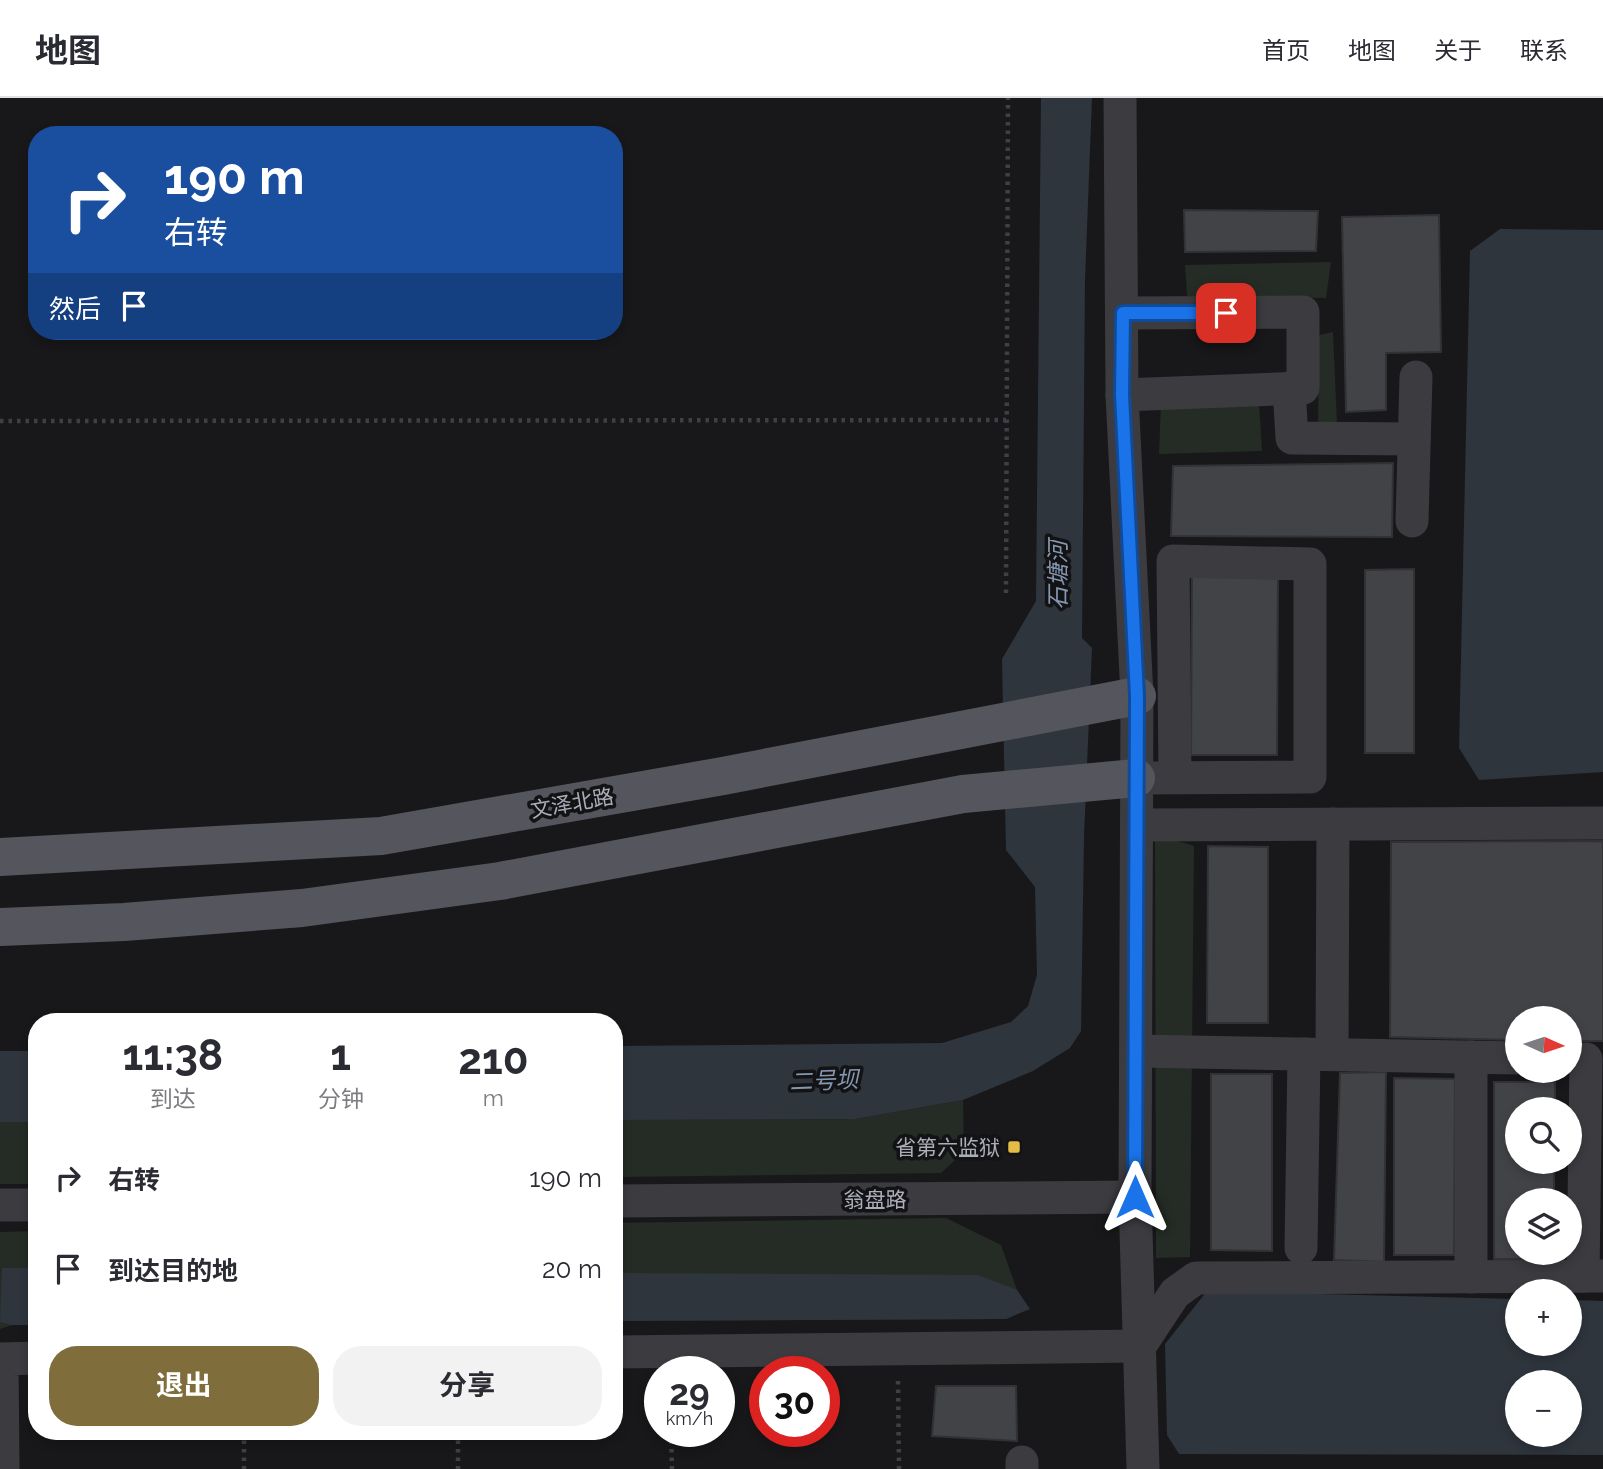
<!DOCTYPE html>
<html lang="zh">
<head>
<meta charset="utf-8">
<style>
  body { margin:0; font-family:Raleway,"Noto Sans SC",sans-serif; background:#f2f2f3; color:#2b2b33; height:100vh; display:flex; flex-direction:column; font-size:26px; white-space:nowrap }
  * { box-sizing:border-box; margin:0 }
  p { font-size:23px; color:#7c7c81 }
  .icon { flex:none; width:38px; height:38px; fill:none; stroke:currentColor; stroke-width:2; stroke-linecap:round; stroke-linejoin:round }
  .map { position:relative; flex:1; overflow:hidden }
  .panel { position:absolute; left:28px; top:915px; width:595px; height:427px; display:flex; flex-direction:column; background:#fff; border-radius:28px; box-shadow:0 4px 10px #0003 }
  .panel>* { flex:none }
  .banner { position:absolute; left:28px; top:28px; width:595px; height:214px; border-radius:28px; box-shadow:0 4px 10px #0003; background:#1a4fa0; color:#fff; overflow:hidden }
  .needle { width:46px; rotate:93deg }
  .controls { position:absolute; left:1505px; top:908px; display:grid; gap:14px }
  .controls a { display:grid; place-items:center; width:77px; height:77px; border-radius:50%; background:#fff; box-shadow:0 4px 10px #0003; font-size:35px }
  .speed { position:absolute; left:644px; top:1258px; display:flex; gap:14px; font-size:35px; font-weight:700; text-align:center }
  .speed>* { display:grid; place-content:center; width:91px; height:91px; border-radius:50%; background:#fff; box-shadow:0 4px 10px #0003; line-height:1 }
  .speed small { font-size:18px; font-weight:400 }
  .speed .limit { border:10px solid #d22; background:#fff; color:#111 }
  .pin { position:absolute; display:grid; place-items:center; width:60px; height:60px; color:#fff; margin:-30px; border-radius:14px; box-shadow:0 4px 10px #0006 }
  .me { position:absolute; width:77px; margin:-38px; rotate:0deg; stroke-linejoin:round; filter:drop-shadow(0 0 5px #0008) }
  .turn { display:flex; align-items:center; gap:24px; height:147px; padding:0 21px; font-size:32px }
  .turn .icon { width:91px; height:91px; stroke-width:2.5 }
  .turn b { display:block; font-size:49px; line-height:60px }
  .then { display:flex; align-items:center; height:66px; padding:0 21px; background:#0003; gap:14px; font-size:26px }
  .eta { display:flex; justify-content:space-evenly; align-items:center; height:119px; text-align:center }
  .eta b { font-size:42px; font-weight:700; line-height:49px }
  .button { display:flex; gap:14px; margin-top:auto; padding:14px 21px }
  .button a { flex:1; height:80px; border-radius:28px; background:#7f6d3b; color:#fff; font-size:28px; font-weight:700; line-height:80px; text-align:center }
  .button a+a { background:#f2f2f3; color:#2b2b33 }
  ul { padding:0; list-style:none }
  li { display:flex; align-items:center; gap:21px; height:91px; padding:0 21px }
  li div { flex:1 }
  li b { display:block; font-size:26px }
  li em { font-style:normal }
  header { display:flex; align-items:center; gap:42px; box-sizing:border-box; height:98px; padding:0 35px; background:#fff; border-bottom:2px solid #e1e1e2 }
  header strong { font-size:33px }
  nav { display:flex; gap:38px; margin-inline-start:auto; font-size:24px }
  .map>svg:first-child { display:block }
  .green { fill:#242c25 }
  .water { fill:#2f353d; fill-rule:evenodd }
  .building { fill:#424347; stroke:#323235; stroke-width:2 }
  .lines { fill:none; stroke-linecap:round; stroke-linejoin:round }
  .path { stroke:#3f4045; stroke-width:4.5; stroke-dasharray:3.5 5; stroke-linecap:butt }
  .minor { stroke:#3b3b40; stroke-width:33 }
  .major { stroke:#55565d; stroke-width:38 }
  .route-casing { stroke:#114b97; stroke-width:18 }
  .route { stroke:#1a73e8; stroke-width:12 }
  .poi-dot { fill:#e5bd44; stroke:#131315; stroke-width:2.5 }
  .labels { text-anchor:middle; dominant-baseline:central; stroke-width:7; stroke-linejoin:round; paint-order:stroke }
  .street-label { font-size:21px; fill:#abaeb8; stroke:#131315 }
  .poi-label { font-size:21px; fill:#abaeb8; stroke:#131315; text-anchor:end }
  .water-label { font-size:23px; font-style:italic; fill:#8598b1; stroke:#131315 }
</style>
</head>
<body>
<header>
<strong>地图</strong>
<nav><a>首页</a><a>地图</a><a>关于</a><a>联系</a></nav>
</header>
<div class="map">
<svg width="1603" height="1371" viewBox="0 0 1603 1371">
  <rect width="100%" height="100%" fill="#18181a"/>
  <g class="green">
    <path d="M1331,164l-5,36 -139,-2 -2,-31z"/>
    <path d="M1333,234l4,92 -19,3 1,-92z"/>
    <path d="M1161,305h98l3,48 -103,3z"/>
    <path d="M1155,736l39,12 -4,411 -34,1z"/>
    <path d="M963,1002l1,52 -23,21 -327,4v-57l241,-1z"/>
    <rect x="0" y="1024" width="37" height="62"/>
    <path d="M946,1120l55,27 16,45 -11,29 -392,2v-98z"/>
    <path d="M37,1133v94h-25l-12,4v-97z"/>
  </g>
  <g class="water">
    <path d="M1041,0h51l-7,182 -3,358 10,10 -8,188 -3,195 -11,17 -37,23 -70,29 -108,19 -241,1v-74l328,-3 69,-21 17,-16 9,-31 -2,-88 -29,-37 -4,-191 34,-58z"/>
    <path d="M1500,131l103,1v542l-124,8 -20,-32 11,-497z"/>
    <rect x="0" y="953" width="37" height="71"/>
    <path d="M2,1170h35v57h-25l-12,-3z"/>
    <path d="M614,1175l364,2 39,15 13,19 -24,10 -392,2z"/>
    <path d="M1207,1193l310,8v45h53v-44l33,1v154l-424,-1 -12,-19 -2,-91zM1517,1284h53v53h-53z"/>
  </g>
  <g class="building">
    <path d="M1184,112l134,1 -2,40 -131,1z"/>
    <path d="M1439,117l2,137 -55,1v57l-40,2 -4,-195z"/>
    <path d="M1393,365l-1,74 -221,-1 2,-70z"/>
    <path d="M1414,471v184h-49v-183z"/>
    <path d="M1192,474h86l-1,183h-86z"/>
    <path d="M1603,743v200h-33v-23h-53v22l-127,-3 1,-195z"/>
    <path d="M1208,748l60,1v176h-61z"/>
    <path d="M1386,974l-2,190 -50,-2 6,-187z"/>
    <path d="M1211,976h61v177l-61,-1z"/>
    <path d="M1394,980l61,1 -1,176h-60z"/>
    <path d="M1494,984h61v28h-38v52h37v38h-37v53h37v6h-60z"/>
    <path d="M936,1288h80l1,55 -85,-5z"/>
  </g>
  <g class="lines">
    <g class="path">
      <path d="M0,323l1006,-1"/>
      <path d="M1006,495l2,-495"/>
      <path d="M898,1283l1,88"/>
      <path d="M244,1334v37"/>
      <path d="M458,1334v37"/>
      <path d="M671,1334l1,37"/>
    </g>
    <g class="minor">
      <path d="M1120,0l2,297 15,301 -2,501 8,272"/>
      <path d="M1289,290l3,50 122,1"/>
      <path d="M1122,297l181,-7v-76l-180,1"/>
      <path d="M1412,423l4,-144"/>
      <path d="M1136,680l174,-1v-213l-137,-3 2,217"/>
      <path d="M1137,727l466,-2"/>
      <path d="M1136,953l381,7"/>
      <path d="M1332,956l1,-230"/>
      <path d="M614,1103l521,-4"/>
      <path d="M0,1107h37"/>
      <path d="M1301,1150l3,-194"/>
      <path d="M1583,1178l3,-217"/>
      <path d="M1471,1179v-220"/>
      <path d="M614,1254l526,-6 35,-53 21,-15 407,-2"/>
      <path d="M3,1371l-1,-110 35,-1"/>
      <path d="M1022,1371v-7"/>
    </g>
    <g class="major">
      <path d="M0,759l381,-21 342,-60 414,-80"/>
      <path d="M0,829l124,-5 178,-14 198,-27 463,-87 173,-16"/>
    </g>
  </g>
  <g class="lines">
    <g class="route-casing">
      <path id="route" d="M1135,1099l2,-501 -15,-301 1,-82h103"/>
    </g>
    <use href="#route" class="route"/>
  </g>
  <rect class="poi-dot" x="1007" y="1042" width="14" height="14" rx="3.5"/>
  <g class="labels">
    <g class="street-label">
      <text transform="translate(572 705) rotate(-10)">文泽北路</text>
      <text x="875" y="1101">翁盘路</text>
    </g>
    <g class="poi-label">
      <text x="1000" y="1049">省第六监狱</text>
    </g>
    <g class="water-label">
      <text transform="translate(1057 477) rotate(-90)">石塘河</text>
      <text transform="translate(824 982) rotate(-2)">二号坝</text>
    </g>
  </g>
</svg>
<div class="controls">
<a><svg class="needle" viewBox="-14 -14 28 28"><path d="M0-13l5 13h-10z" fill="#e53935"/><path d="M0 13l5-13h-10z" fill="#7c7c81"/></svg></a>
<a><svg class="icon" aria-label="search" viewBox="0 0 24 24"><circle cx="10" cy="10" r="6"/><path d="M15 15l6 6"/></svg></a>
<a><svg class="icon" aria-label="layers" viewBox="0 0 24 24"><path d="M12 4l9 5-9 5-9-5zM3 14l9 5 9-5"/></svg></a>
<a>+</a>
<a>−</a>
</div>
<div class="speed"><div>29<small>km/h</small></div><div class="limit">30</div></div>
<div class="pin" style="left:1226px;top:215px;background:#d93025"><svg class="icon" aria-label="arrive" viewBox="0 0 24 24"><path d="M6 21V4h12l-3 4 3 4H6"/></svg></div>
<svg class="me" style="left:1135px;top:1099px" viewBox="-20 -20 40 40"><path d="M0-17L14 15 0 8-14 15z" fill="#1a73e8" stroke="#fff" stroke-width="4"/></svg>
<div class="banner">
<div class="turn"><svg class="icon" aria-label="right" viewBox="0 0 24 24"><path d="M7 20v-9h11M14 6l5 5-5 5"/></svg><div><b>190 m</b>右转</div></div>
<div class="then">然后<svg class="icon" aria-label="arrive" viewBox="0 0 24 24"><path d="M6 21V4h12l-3 4 3 4H6"/></svg></div>
</div>
<section class="panel">
<div class="eta">
<div><b>11:38</b><p>到达</p></div>
<div><b>1</b><p>分钟</p></div>
<div><b>210</b><p>m</p></div>
</div>
<ul>
<li><svg class="icon" aria-label="right" viewBox="0 0 24 24"><path d="M7 20v-9h11M14 6l5 5-5 5"/></svg><div><b>右转</b></div><em>190 m</em></li>
<li><svg class="icon" aria-label="arrive" viewBox="0 0 24 24"><path d="M6 21V4h12l-3 4 3 4H6"/></svg><div><b>到达目的地</b></div><em>20 m</em></li>
</ul>
<div class="button"><a>退出</a><a>分享</a></div>
</section>
</div>
</body>
</html>
